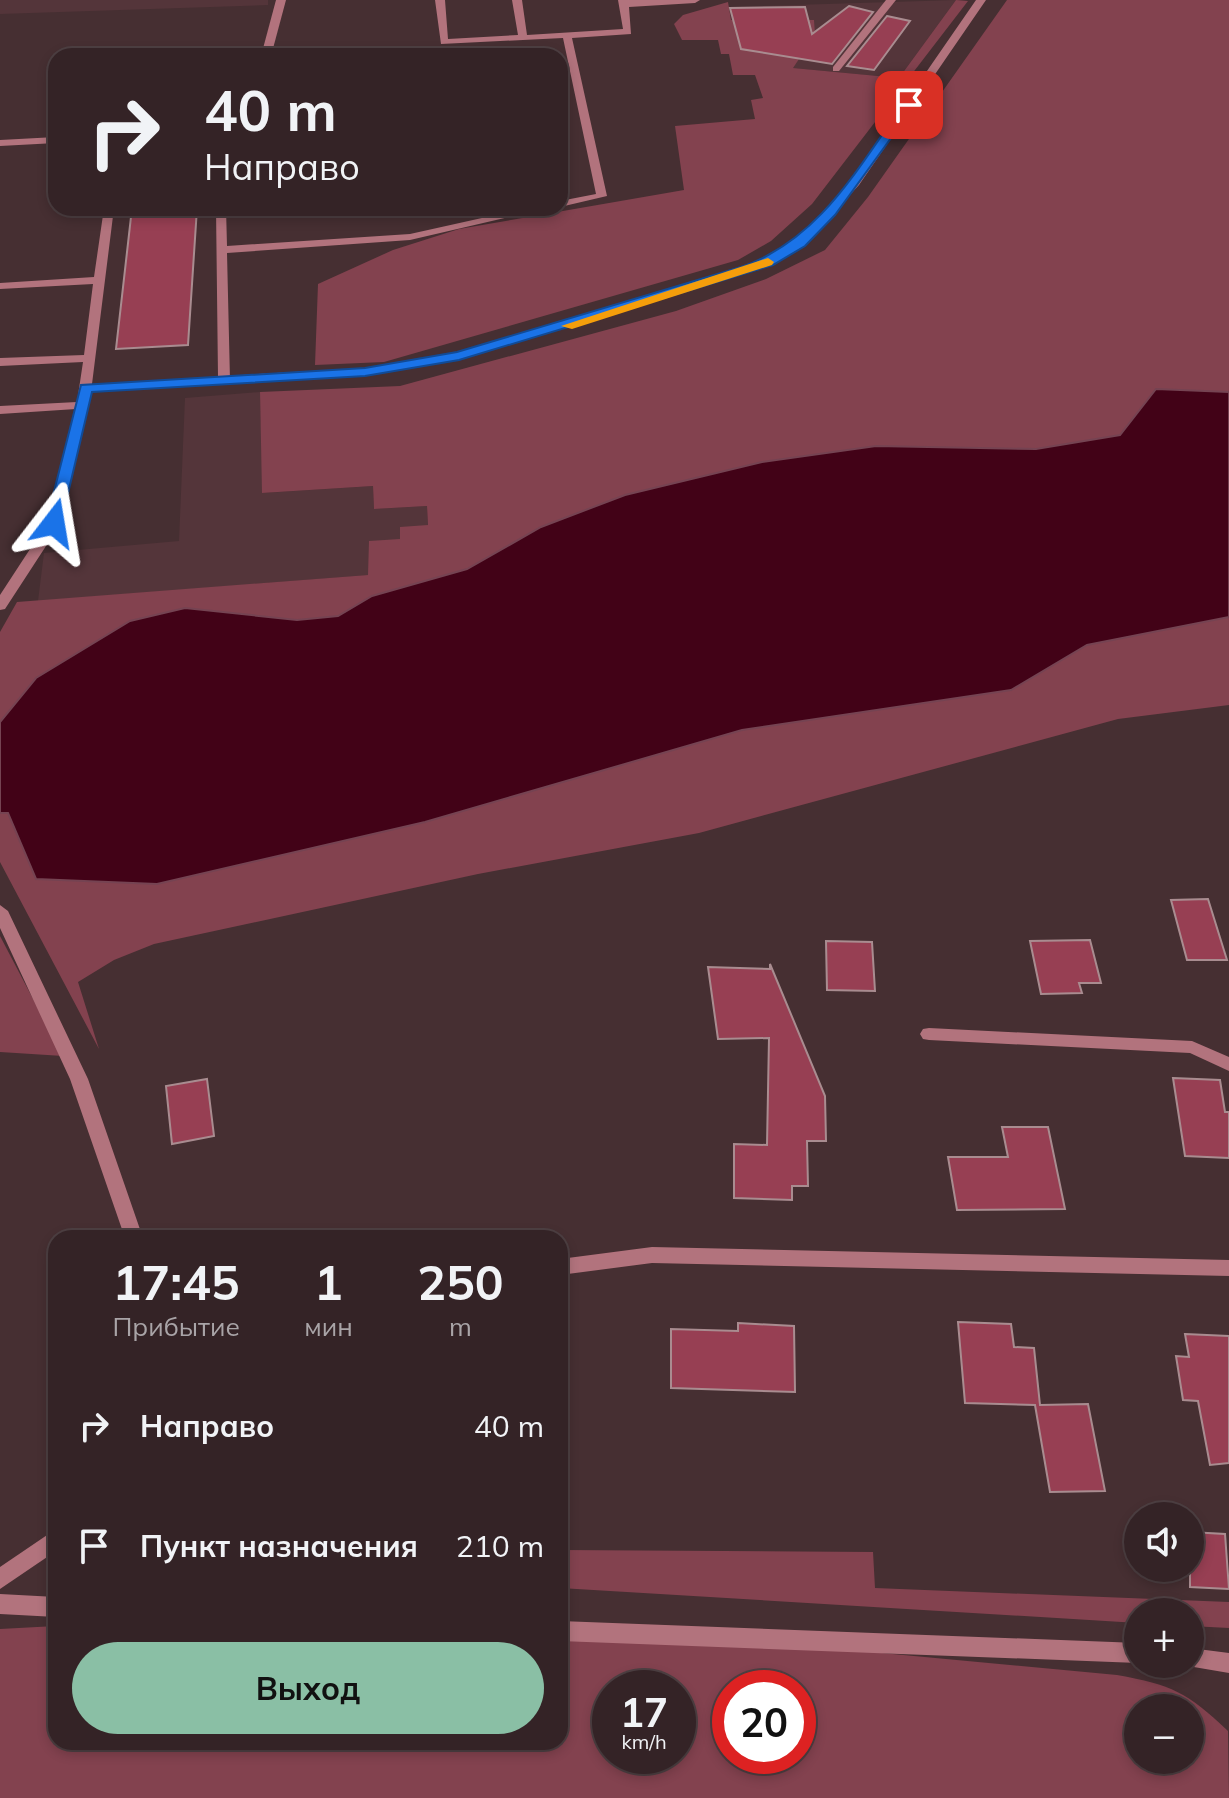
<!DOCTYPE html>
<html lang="ru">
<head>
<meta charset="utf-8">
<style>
  body { margin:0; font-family:Mulish,sans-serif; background:#3f2f32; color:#f1f3f6; height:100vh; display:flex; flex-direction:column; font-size:30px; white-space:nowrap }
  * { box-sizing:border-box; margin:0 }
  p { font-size:26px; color:#a9a4a7 }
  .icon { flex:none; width:44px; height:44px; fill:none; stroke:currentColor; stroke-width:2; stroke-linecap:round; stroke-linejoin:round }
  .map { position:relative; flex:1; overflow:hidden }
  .drawer { position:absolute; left:48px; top:1230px; width:520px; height:520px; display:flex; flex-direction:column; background:#342326; border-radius:24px; box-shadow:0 4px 12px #0003,0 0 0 2px #4e4043 }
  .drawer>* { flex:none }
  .guide { position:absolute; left:48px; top:48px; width:520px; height:168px; border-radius:24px; box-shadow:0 4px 12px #0003,0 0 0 2px #4e4043; background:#342326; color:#f1f3f6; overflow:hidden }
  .buttons { position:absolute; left:1124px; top:1502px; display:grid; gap:16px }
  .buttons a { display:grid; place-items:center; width:80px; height:80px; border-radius:50%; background:#342326; box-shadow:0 4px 12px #0003,0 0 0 2px #4e4043; font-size:40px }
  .speed { position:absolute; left:592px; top:1670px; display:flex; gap:16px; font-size:40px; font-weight:700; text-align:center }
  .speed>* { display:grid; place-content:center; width:104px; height:104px; border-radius:50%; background:#342326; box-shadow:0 4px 12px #0003,0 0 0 2px #4e4043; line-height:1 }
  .speed small { font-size:20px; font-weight:400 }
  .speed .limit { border:12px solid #d22; background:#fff; color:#111 }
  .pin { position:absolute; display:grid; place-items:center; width:68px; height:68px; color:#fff; margin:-34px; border-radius:16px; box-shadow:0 4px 12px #0006 }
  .me { position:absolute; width:88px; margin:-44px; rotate:14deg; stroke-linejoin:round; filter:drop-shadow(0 0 6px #0008) }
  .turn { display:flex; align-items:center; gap:28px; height:168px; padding:0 24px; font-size:36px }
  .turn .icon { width:104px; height:104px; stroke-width:2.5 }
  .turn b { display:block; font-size:56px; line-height:68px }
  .eta { display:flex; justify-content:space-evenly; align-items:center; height:136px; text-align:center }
  .eta b { font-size:48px; font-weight:700; line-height:56px }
  .action { display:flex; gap:16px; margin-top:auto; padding:16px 24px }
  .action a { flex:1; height:92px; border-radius:48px; background:#8abfa5; color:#111; font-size:32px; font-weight:700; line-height:92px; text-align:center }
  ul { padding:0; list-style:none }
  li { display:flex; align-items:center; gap:24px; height:120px; padding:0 24px }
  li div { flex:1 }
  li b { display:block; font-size:30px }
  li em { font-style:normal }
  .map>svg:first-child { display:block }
  .built { fill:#54353a }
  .green { fill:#83424f; fill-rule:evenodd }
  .water { fill:#420217; stroke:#754352; stroke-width:2 }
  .building { fill:#973f53; stroke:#a98c90; stroke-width:2 }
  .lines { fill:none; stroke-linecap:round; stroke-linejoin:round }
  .service { fill:#b2737d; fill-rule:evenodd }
  .minor { fill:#b2737d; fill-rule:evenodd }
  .route { fill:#1a73e8; stroke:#114b97; stroke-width:2 }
  .slow { fill:#f59e0b }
</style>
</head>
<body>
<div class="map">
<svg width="1229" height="1798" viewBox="0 0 1229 1798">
  <rect width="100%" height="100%" fill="#462f32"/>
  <g class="built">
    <path d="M0,0h268v5l-268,9z"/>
    <path d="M956,0l-57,78 -107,-10 23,-33 -84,-15 -2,-13z"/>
    <path d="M260,392l3,101 110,-7 1,23 53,-3 1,19 -28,14 -31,36 -331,26 6,-48 135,-12 6,-143z"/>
  </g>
  <g class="green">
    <path d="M956,0l12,1 -156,203 -41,37 -33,19 -354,102 -69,3 3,-81 75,-34 66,-21 225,-39 -9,-64 80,-7 -4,-19 12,-2 -8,-23h-22l-4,-21h-8l-3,-14h-36l-8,-16 9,-9 45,-13 3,18h83l1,15 -22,33 106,10z"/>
    <path d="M1007,0h222v392l-72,-3 -37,46 -84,14 -160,-3 -114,16 -137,33 -84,32 -74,42 -95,27 -34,20 -41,4 -112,-12 -54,13 -95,57 -36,44v-90l17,-30 351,-27 1,-34 31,-2v-12l28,-2 -1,-19 -53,3 -1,-23 -111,7 -2,-101 140,-6 276,-75 90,-32 59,-29 43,-53z"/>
    <path d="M1229,617v88l-111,14 -419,114 -221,41 -324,70 -40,16 -36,22 21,67 -99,-187v-49l8,-1 28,67 121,5 268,-62 317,-92 269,-40 76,-45z"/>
    <path d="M0,936l63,120 -63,-4z"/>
    <path d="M560,1550l313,2 2,36 354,14v26l-39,-2v-14h-52v11l-578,-35z"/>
    <path d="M560,1623l557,52c55,10 70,17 111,56l1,67h-1229v-169l56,-3v116h504zM610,1688h68v68h-68zM730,1688h68v68h-68zM1138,1708h52v52h-52z"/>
  </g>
  <path class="water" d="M1156,389l73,3v225l-142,28 -76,45 -269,40 -317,92 -268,62 -121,-5 -28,-66h-8v-91l36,-44 94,-57 55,-13 112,12 41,-4 34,-20 95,-27 74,-42 84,-32 137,-33 114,-16 160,3 84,-14z"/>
  <g class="building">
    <path d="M849,6l24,6 -41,52 -91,-15 -11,-41 75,-1 7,27z"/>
    <path d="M887,16l23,5 -36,49 -27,-4z"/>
    <path d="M132,208h65l-9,137 -72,4z"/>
    <path d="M1208,899l19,61h-40l-16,-60z"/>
    <path d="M1090,940l11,43h-22l3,10 -41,1 -11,-53z"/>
    <path d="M826,941l46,1 3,49 -48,-1z"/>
    <path d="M770,964l55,132 1,45h-19l1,45h-16v14l-58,-2v-54l33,1 2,-107 -51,1 -10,-72 62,2z"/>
    <path d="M1173,1078l47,2 5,32h4v46l-44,-2z"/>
    <path d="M207,1079l7,57 -42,8 -6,-58z"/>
    <path d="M1002,1127h46l17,82 -108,1 -9,-53h60z"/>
    <path d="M958,1322l53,2 3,23 20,1 6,57 48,-1 17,87 -55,1 -15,-87 -70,-2z"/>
    <path d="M738,1323l56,3 1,66 -124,-4v-59l67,2z"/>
    <path d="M1185,1334l44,2v127l-19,2 -12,-64 -15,-1 -7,-44 13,1z"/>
    <path d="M1190,1532l35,2 4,55 -39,-2z"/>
  </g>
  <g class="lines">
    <g class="service">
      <path d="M276,0h10l-15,56h-10z"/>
      <path d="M435,0h10l3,39 70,-4 -6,-35h10l5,35 96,-6 -5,-29h82l-5,3 -66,4 2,27 -59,4 35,158 -47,11v-6l36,-7 -33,-156 -122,6z"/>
      <path d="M886,0h10l-57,71h-6v-4z"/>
      <path d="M104,208h10l-22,176 126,-7 -2,-169h10l1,38 183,-12 117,-26h20l-137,32 -183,13 3,127 -6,4 -133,7 -30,132 -56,86 -5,1v-15l47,-72 29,-114 -76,5v-8l77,-4 6,-40 -83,4v-8l84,-3 9,-71 -93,5v-6l94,-6z"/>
      <path d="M0,905l8,6 80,168 55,159h-18l-55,-159 -70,-151z"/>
      <path d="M929,1028l263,13 37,16v14l-39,-18 -261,-13 -6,-1 -3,-5 3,-5z"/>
    </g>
    <g class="minor">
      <path d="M976,0h10l-127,185 -55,60 -32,19 -313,96 -94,16 -141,8 -6,-4 6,-4 141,-8 92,-15 307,-93 32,-19 55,-60z"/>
      <path d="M56,137v6l-56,3v-6z"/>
      <path d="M652,1247l577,13v16l-577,-13 -92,12v-16z"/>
      <path d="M56,1529v22l-56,38v-22z"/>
      <path d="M0,1594l56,3v20l-56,-3z"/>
      <path d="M560,1621l578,22v20l-578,-22z"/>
      <path d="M1190,1648l39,5v20l-47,-8 8,-1z"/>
    </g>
  </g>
  <path class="route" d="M905,102l10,3 -80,110 -30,31 -32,19 -314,95 -94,16 -273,16 -31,131 -7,5 -8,-5 35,-138 284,-17 92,-16 284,-85c79,-27 117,-100 164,-165z"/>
  <path class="slow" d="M768,258l6,4 -2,3 -200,64 -11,-3z"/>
</svg>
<div class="buttons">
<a><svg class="icon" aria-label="sound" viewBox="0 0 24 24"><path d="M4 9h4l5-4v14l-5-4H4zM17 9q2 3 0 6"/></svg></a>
<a>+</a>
<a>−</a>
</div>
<div class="speed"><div>17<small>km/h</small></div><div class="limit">20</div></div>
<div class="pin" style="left:909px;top:105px;background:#d93025"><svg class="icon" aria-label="arrive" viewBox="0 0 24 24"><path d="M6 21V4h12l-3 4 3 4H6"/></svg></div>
<svg class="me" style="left:54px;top:523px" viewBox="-20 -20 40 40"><path d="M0-17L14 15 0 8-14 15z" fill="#1a73e8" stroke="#fff" stroke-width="4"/></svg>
<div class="guide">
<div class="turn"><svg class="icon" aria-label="right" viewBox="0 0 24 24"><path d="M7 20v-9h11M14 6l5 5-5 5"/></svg><div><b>40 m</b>Направо</div></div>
</div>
<section class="drawer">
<div class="eta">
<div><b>17:45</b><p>Прибытие</p></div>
<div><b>1</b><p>мин</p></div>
<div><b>250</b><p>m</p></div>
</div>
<ul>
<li><svg class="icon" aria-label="right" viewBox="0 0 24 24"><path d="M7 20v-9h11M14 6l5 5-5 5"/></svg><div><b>Направо</b></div><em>40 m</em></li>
<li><svg class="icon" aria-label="arrive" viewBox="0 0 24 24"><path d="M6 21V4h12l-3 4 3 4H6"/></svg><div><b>Пункт назначения</b></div><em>210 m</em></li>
</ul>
<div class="action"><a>Выход</a></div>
</section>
</div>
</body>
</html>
